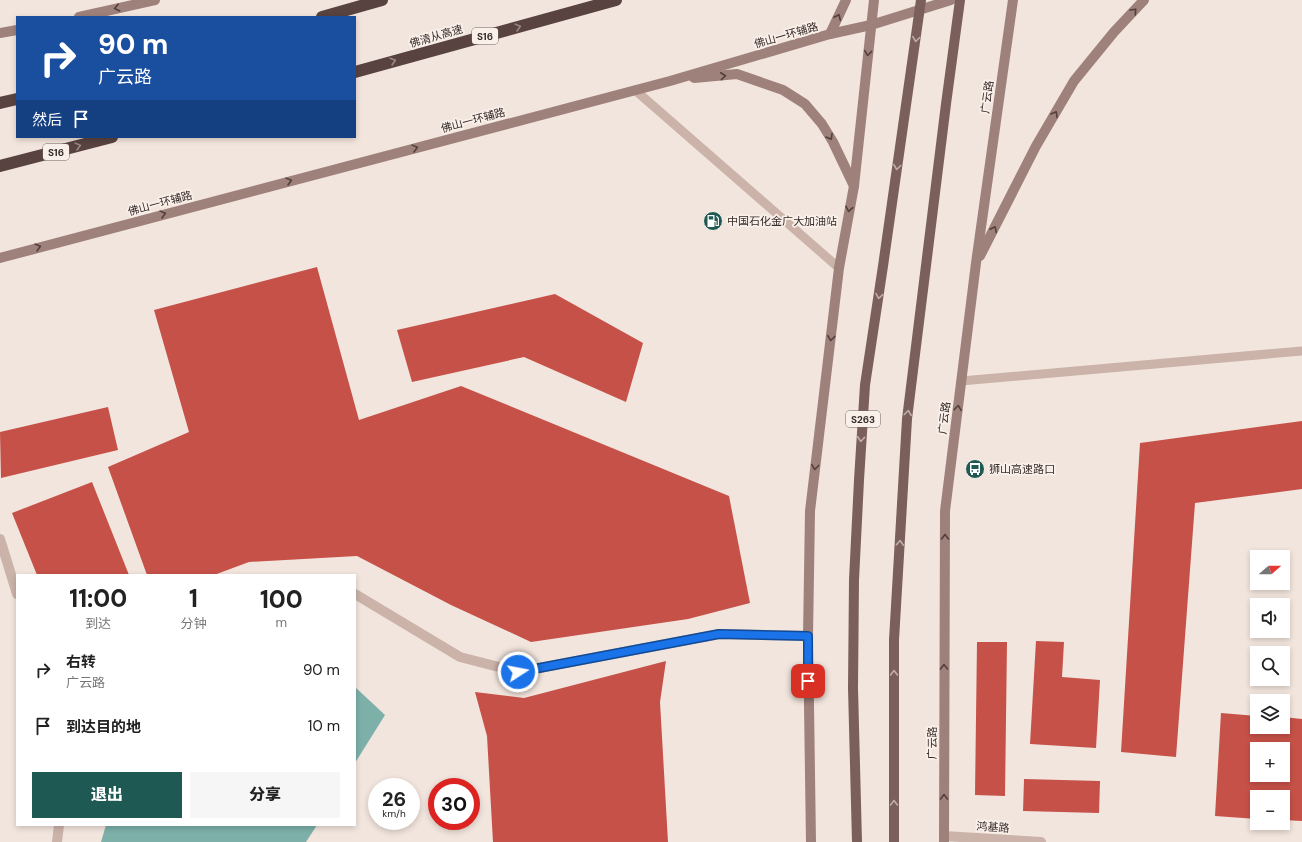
<!DOCTYPE html>
<html lang="zh">
<head>
<meta charset="utf-8">
<style>
  body { margin:0; font-family:"DM Sans","Noto Sans SC",sans-serif; background:#f6f6f6; color:#222; height:100vh; display:flex; flex-direction:column; font-size:15px; white-space:nowrap }
  * { box-sizing:border-box; margin:0 }
  p { font-size:13px; color:#767676 }
  .icon { flex:none; width:22px; height:22px; fill:none; stroke:currentColor; stroke-width:2; stroke-linecap:round; stroke-linejoin:round }
  .map { position:relative; flex:1; overflow:hidden }
  .details { position:absolute; left:16px; top:574px; width:340px; height:252px; display:flex; flex-direction:column; background:#fff; border-radius:0px; box-shadow:0 2px 6px #0003 }
  .details>* { flex:none }
  .top-card { position:absolute; left:16px; top:16px; width:340px; height:122px; border-radius:0px; box-shadow:0 2px 6px #0003; background:#1a4fa0; color:#fff; overflow:hidden }
  .needle { width:26px; rotate:70deg }
  .fabs { position:absolute; left:1250px; top:550px; display:grid; gap:8px }
  .fabs a { display:grid; place-items:center; width:40px; height:40px; border-radius:0px; background:#fff; box-shadow:0 2px 6px #0003; font-size:20px }
  .speed { position:absolute; left:368px; top:778px; display:flex; gap:8px; font-size:20px; font-weight:700; text-align:center }
  .speed>* { display:grid; place-content:center; width:52px; height:52px; border-radius:50%; background:#fff; box-shadow:0 2px 6px #0003; line-height:1 }
  .speed small { font-size:10px; font-weight:400 }
  .speed .limit { border:6px solid #d22; background:#fff; color:#111 }
  .pin { position:absolute; display:grid; place-items:center; width:34px; height:34px; color:#fff; margin:-17px; border-radius:8px; box-shadow:0 2px 6px #0006 }
  .me { position:absolute; width:44px; margin:-22px; rotate:79deg; stroke-linejoin:round; filter:drop-shadow(0 0 3px #0008) }
  .turn { display:flex; align-items:center; gap:14px; height:84px; padding:0 16px; font-size:18px }
  .turn .icon { width:52px; height:52px; stroke-width:2.5 }
  .turn b { display:block; font-size:28px; line-height:34px }
  .then { display:flex; align-items:center; height:38px; padding:0 16px; background:#0003; gap:8px; font-size:15px }
  .eta { display:flex; justify-content:space-evenly; align-items:center; height:68px; text-align:center }
  .eta b { font-size:24px; font-weight:800; line-height:28px }
  .action { display:flex; gap:8px; margin-top:auto; padding:8px 16px }
  .action a { flex:1; height:46px; border-radius:0px; background:#1e5953; color:#fff; font-size:16px; font-weight:800; line-height:46px; text-align:center }
  .action a+a { background:#f6f6f6; color:#222 }
  ul { padding:0; list-style:none }
  li { display:flex; align-items:center; gap:12px; height:56px; padding:0 16px }
  li div { flex:1 }
  li b { display:block; font-size:15px }
  li em { font-style:normal }
  .map>svg:first-child { display:block }
  .water { fill:#7cb0a9 }
  .building { fill:#c65148; fill-rule:evenodd }
  .lines { fill:none; stroke-linecap:round; stroke-linejoin:round }
  .service { stroke:#cbb3a9; stroke-width:9 }
  .minor { stroke:#cbb3a9; stroke-width:10 }
  .secondary { stroke:#9e817a; stroke-width:10 }
  .primary { stroke:#7a5f5a; stroke-width:10 }
  .motorway { stroke:#594340; stroke-width:12 }
  .primary-bridge { stroke:#7a5f5a; stroke-width:10 }
  .oneway { stroke:#52403d }
  .oneway2 { stroke:#998884 }
  .oneway3 { stroke:#c0afa9 }
  .route-casing { stroke:#114b97; stroke-width:10 }
  .route { stroke:#1a73e8; stroke-width:7 }
  .labels { text-anchor:middle; dominant-baseline:central; stroke-width:3.5; stroke-linejoin:round; paint-order:stroke }
  .shield { fill:#faf0ea; stroke:#726663; stroke-width:1 }
  .shield-label { font-size:10px; font-weight:bold; fill:#382b29 }
  .street-label { font-size:11px; fill:#382b29; stroke:#faf0ea }
  .poi-label { font-size:11px; fill:#382b29; stroke:#faf0ea; text-anchor:start }
</style>
</head>
<body>
<div class="map">
<svg width="1302" height="842" viewBox="0 0 1302 842">
  <rect width="100%" height="100%" fill="#f2e5dd"/>
  <g class="water">
    <path d="M355,687l30,28 -30,48z"/>
    <path d="M106,825h211l-11,17h-205z"/>
  </g>
  <g class="building">
    <path d="M317,267l42,153 102,-34 268,110 21,107 -62,16 -157,23 -80,-37 -94,-49 -108,6 -35,13h-67l-39,-108 81,-35 -35,-122z"/>
    <path d="M555,294l88,49 -17,59 -102,-45 -112,25 -15,-52z"/>
    <path d="M108,407l10,43 -117,28 -1,-46z"/>
    <path d="M1302,421v68l-107,14 -19,254 -55,-5 19,-309z"/>
    <path d="M92,482l37,93h-92l-25,-62z"/>
    <path d="M1036,641l28,1 -2,35 38,3 -4,68 -66,-4z"/>
    <path d="M977,642h30l-2,154 -30,-1z"/>
    <path d="M666,661l-6,41 8,140h-175l-6,-106 -12,-44 49,6z"/>
    <path d="M1221,713l36,3v11h26v-10l19,2v102l-19,-1v-23h-26v22l-42,-3zM1257,749h26v26h-26z"/>
    <path d="M1024,779l76,2 -1,32 -76,-2z"/>
  </g>
  <g class="lines">
    <g class="service">
      <path d="M635,90l204,178"/>
      <path d="M961,381l341,-30"/>
    </g>
    <g class="minor">
      <path d="M0,539l17,55"/>
      <path d="M355,594l105,63 58,15 201,-38 89,2"/>
      <path d="M944,836l97,6"/>
      <path d="M57,842l2,-17"/>
    </g>
    <g class="secondary">
      <path d="M79,17l76,-17"/>
      <path d="M0,33l17,-3"/>
      <path d="M830,34l16,-34"/>
      <path d="M694,78l43,-4 46,16 22,14 17,20 11,18 21,44"/>
      <path d="M980,256l56,-110 38,-65 40,-49 30,-32"/>
      <path d="M0,258l670,-177 160,-47 41,-9 80,-25"/>
      <path d="M811,842l-3,-206 2,-125 29,-243 15,-82 20,-186"/>
      <path d="M944,842l1,-331 31,-248 37,-263"/>
    </g>
    <path class="primary" d="M894,842v-202l13,-221 39,-315 14,-104"/>
    <g class="motorway">
      <path d="M322,17l60,-17"/>
      <path d="M355,72l261,-72"/>
      <path d="M0,103l17,-4"/>
      <path d="M0,166l112,-29"/>
    </g>
    <path class="primary-bridge" d="M857,842l-4,-154 1,-108 5,-100 6,-95 18,-119 38,-266"/>
  </g>
  <defs><path id="oneway-chevron" d="M-2-3.5L2.5 0L-2 3.5" fill="none" stroke-width="1.6" stroke-linecap="round" stroke-linejoin="round"/></defs>
  <g class="oneway">
    <use href="#oneway-chevron" transform="translate(117 8) rotate(167)"/>
    <use href="#oneway-chevron" transform="translate(1134 11) rotate(-47)"/>
    <use href="#oneway-chevron" transform="translate(838 17) rotate(-65)"/>
    <use href="#oneway-chevron" transform="translate(868 53) rotate(96)"/>
    <use href="#oneway-chevron" transform="translate(723 76) rotate(-6)"/>
    <use href="#oneway-chevron" transform="translate(1055 114) rotate(-60)"/>
    <use href="#oneway-chevron" transform="translate(830 137) rotate(60)"/>
    <use href="#oneway-chevron" transform="translate(415 148) rotate(-15)"/>
    <use href="#oneway-chevron" transform="translate(289 181) rotate(-15)"/>
    <use href="#oneway-chevron" transform="translate(849 209) rotate(100)"/>
    <use href="#oneway-chevron" transform="translate(163 214) rotate(-15)"/>
    <use href="#oneway-chevron" transform="translate(994 229) rotate(-63)"/>
    <use href="#oneway-chevron" transform="translate(38 247) rotate(-15)"/>
    <use href="#oneway-chevron" transform="translate(831 338) rotate(97)"/>
    <use href="#oneway-chevron" transform="translate(958 408) rotate(-83)"/>
    <use href="#oneway-chevron" transform="translate(815 467) rotate(97)"/>
    <use href="#oneway-chevron" transform="translate(945 537) rotate(-90)"/>
    <use href="#oneway-chevron" transform="translate(944 667) rotate(-90)"/>
    <use href="#oneway-chevron" transform="translate(944 797) rotate(-90)"/>
  </g>
  <g class="oneway2">
    <use href="#oneway-chevron" transform="translate(518 27) rotate(-15)"/>
    <use href="#oneway-chevron" transform="translate(393 61) rotate(-16)"/>
    <use href="#oneway-chevron" transform="translate(78 146) rotate(-15)"/>
  </g>
  <g class="oneway3">
    <use href="#oneway-chevron" transform="translate(916 39) rotate(98)"/>
    <use href="#oneway-chevron" transform="translate(897 167) rotate(98)"/>
    <use href="#oneway-chevron" transform="translate(879 296) rotate(99)"/>
    <use href="#oneway-chevron" transform="translate(908 413) rotate(-83)"/>
    <use href="#oneway-chevron" transform="translate(861 439) rotate(94)"/>
    <use href="#oneway-chevron" transform="translate(900 543) rotate(-87)"/>
    <use href="#oneway-chevron" transform="translate(894 673) rotate(-90)"/>
    <use href="#oneway-chevron" transform="translate(894 803) rotate(-90)"/>
  </g>
  <g class="lines">
    <g class="route-casing">
      <path id="route" d="M518,672l201,-38 89,2v45"/>
    </g>
    <use href="#route" class="route"/>
  </g>
  <defs>
    <g id="fuel-disc" transform="scale(1)"><circle r="9.5" fill="#1e5953" stroke="#faf0ea"/><path d="M-5.5-6h7V0h2V4h1.3V-2.5L3-4.5l.8-.8L6-3V5H2.5V1h-1V6h-7ZM-4.2-4.7v3.2H.2V-4.7Z" fill="#fff"/></g>
    <g id="bus-disc" transform="scale(1)"><circle r="9.5" fill="#1e5953" stroke="#faf0ea"/><path d="M-5-6H5V4H4V6H2V4H-2V6H-4V4H-5ZM-3.5-4V0h7V-4ZM-3.5 1.2v1.5H-2V1.2ZM2 1.2v1.5H3.5V1.2Z" fill="#fff"/></g>
  </defs>
  <g fill-rule="evenodd">
    <use href="#fuel-disc" x="713" y="221"/>
    <use href="#bus-disc" x="975" y="469"/>
  </g>
  <g class="labels">
    <g class="shield">
      <rect x="472" y="28" width="26" height="16" rx="3"/>
      <rect x="43" y="144" width="26" height="16" rx="3"/>
      <rect x="846" y="411" width="34" height="16" rx="3"/>
    </g>
    <g class="shield-label">
      <text x="485" y="36">S16</text>
      <text x="56" y="152">S16</text>
      <text x="863" y="419">S263</text>
    </g>
    <g class="street-label">
      <text transform="translate(786 35) rotate(-16)">佛山一环辅路</text>
      <text transform="translate(436 36) rotate(-16)">佛清从高速</text>
      <text transform="translate(987 97) rotate(-82)">广云路</text>
      <text transform="translate(473 120) rotate(-15)">佛山一环辅路</text>
      <text transform="translate(160 203) rotate(-15)">佛山一环辅路</text>
      <text transform="translate(944 418) rotate(-83)">广云路</text>
      <text transform="translate(932 743) rotate(-90)">广云路</text>
      <text transform="translate(993 827) rotate(4)">鸿基路</text>
    </g>
    <g class="poi-label">
      <text x="727" y="221">中国石化金广大加油站</text>
      <text x="989" y="469">狮山高速路口</text>
    </g>
  </g>
</svg>
<div class="fabs">
<a><svg class="needle" viewBox="-14 -14 28 28"><path d="M0-13l5 13h-10z" fill="#e53935"/><path d="M0 13l5-13h-10z" fill="#767676"/></svg></a>
<a><svg class="icon" aria-label="sound" viewBox="0 0 24 24"><path d="M4 9h4l5-4v14l-5-4H4zM17 9q2 3 0 6"/></svg></a>
<a><svg class="icon" aria-label="search" viewBox="0 0 24 24"><circle cx="10" cy="10" r="6"/><path d="M15 15l6 6"/></svg></a>
<a><svg class="icon" aria-label="layers" viewBox="0 0 24 24"><path d="M12 4l9 5-9 5-9-5zM3 14l9 5 9-5"/></svg></a>
<a>+</a>
<a>−</a>
</div>
<div class="speed"><div>26<small>km/h</small></div><div class="limit">30</div></div>
<div class="pin" style="left:808px;top:681px;background:#d93025"><svg class="icon" aria-label="arrive" viewBox="0 0 24 24"><path d="M6 21V4h12l-3 4 3 4H6"/></svg></div>
<svg class="me" style="left:518px;top:672px" viewBox="-20 -20 40 40"><circle r="17" fill="#1a73e8" stroke="#fff" stroke-width="3"/><path d="M0-11L8 9 0 5-8 9z" fill="#fff"/></svg>
<div class="top-card">
<div class="turn"><svg class="icon" aria-label="right" viewBox="0 0 24 24"><path d="M7 20v-9h11M14 6l5 5-5 5"/></svg><div><b>90 m</b>广云路</div></div>
<div class="then">然后<svg class="icon" aria-label="arrive" viewBox="0 0 24 24"><path d="M6 21V4h12l-3 4 3 4H6"/></svg></div>
</div>
<section class="details">
<div class="eta">
<div><b>11:00</b><p>到达</p></div>
<div><b>1</b><p>分钟</p></div>
<div><b>100</b><p>m</p></div>
</div>
<ul>
<li><svg class="icon" aria-label="right" viewBox="0 0 24 24"><path d="M7 20v-9h11M14 6l5 5-5 5"/></svg><div><b>右转</b><p>广云路</p></div><em>90 m</em></li>
<li><svg class="icon" aria-label="arrive" viewBox="0 0 24 24"><path d="M6 21V4h12l-3 4 3 4H6"/></svg><div><b>到达目的地</b></div><em>10 m</em></li>
</ul>
<div class="action"><a>退出</a><a>分享</a></div>
</section>
</div>
</body>
</html>
